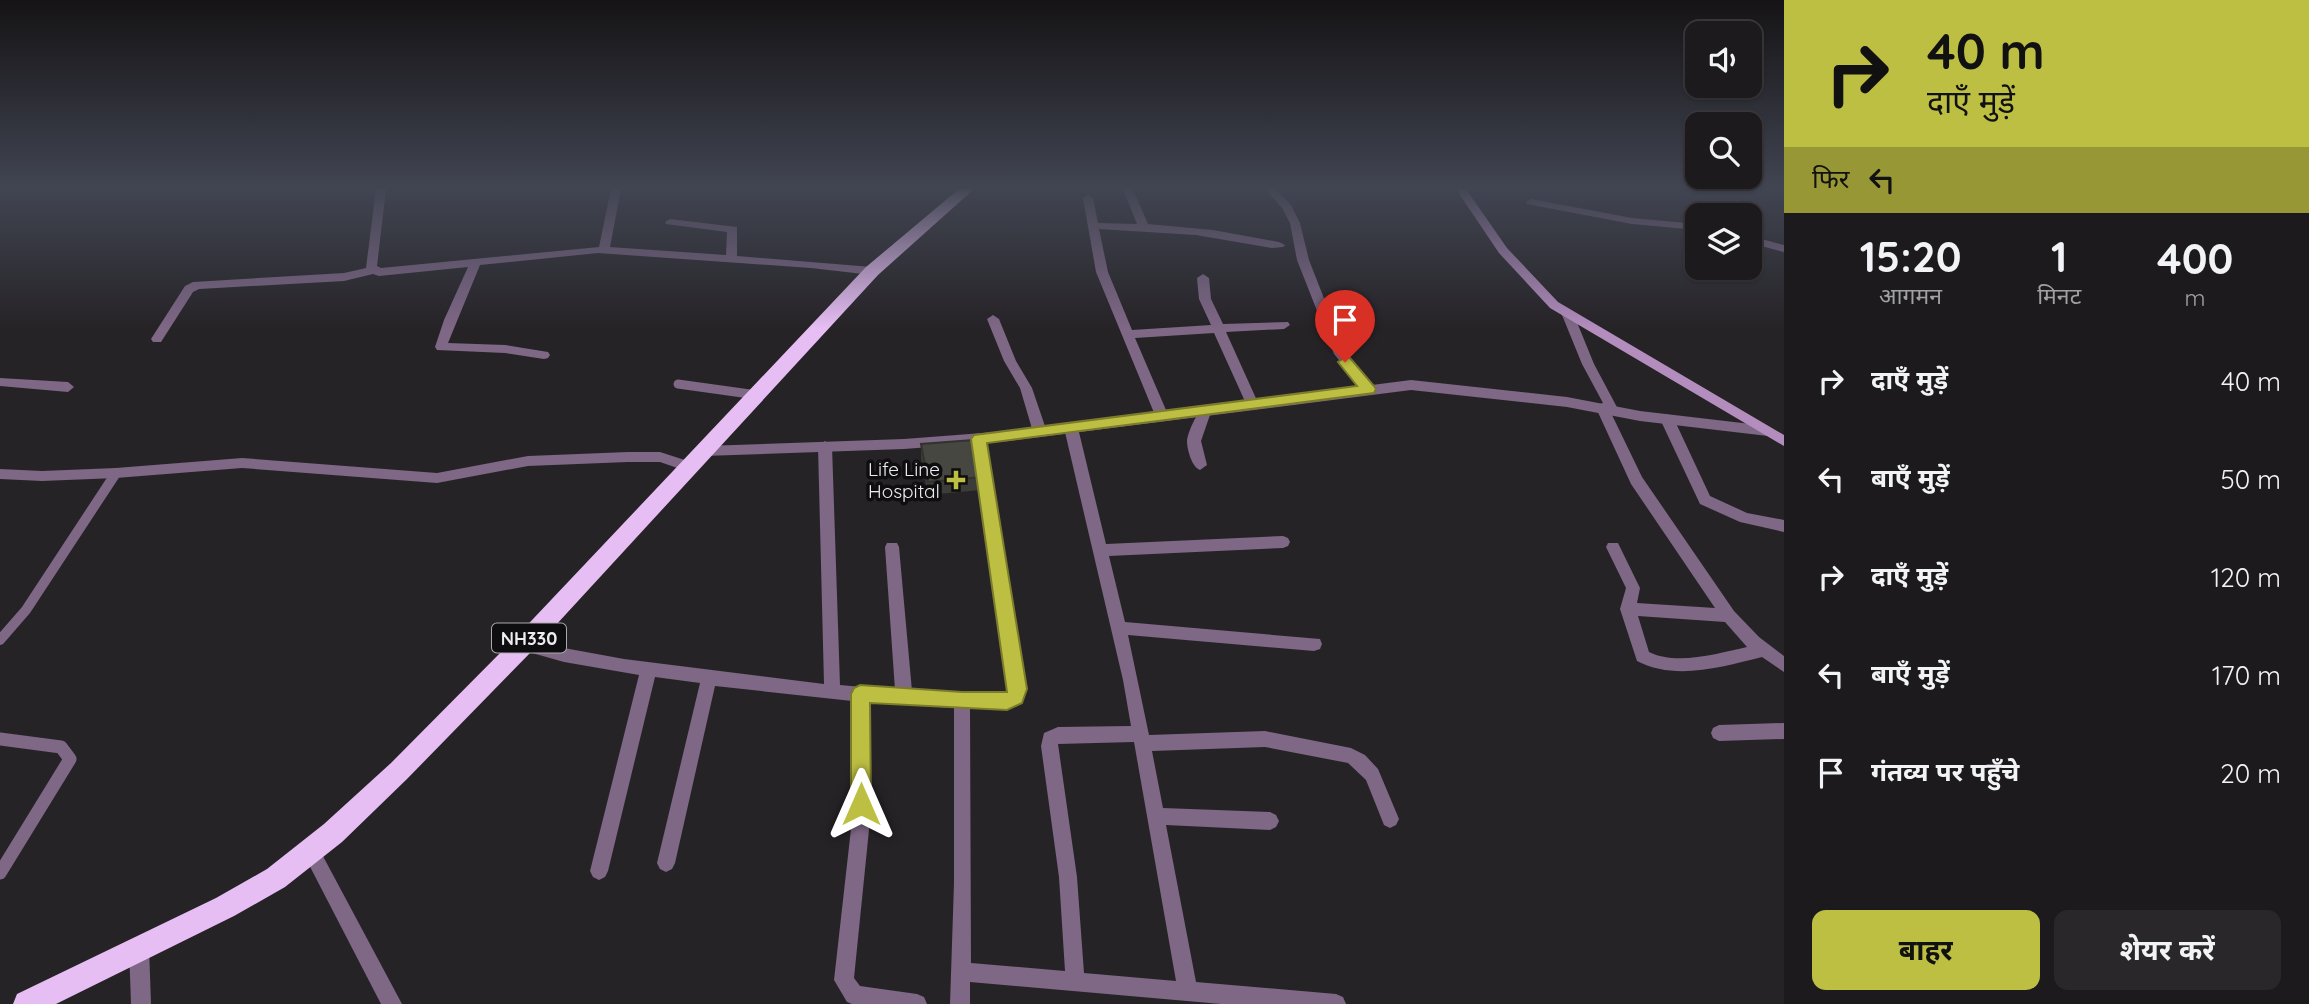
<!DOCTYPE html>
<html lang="hi">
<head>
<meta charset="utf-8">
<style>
  body { margin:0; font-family:Quicksand,"Noto Sans Devanagari",sans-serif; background:#29272a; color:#f1f3f6; height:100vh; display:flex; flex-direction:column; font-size:26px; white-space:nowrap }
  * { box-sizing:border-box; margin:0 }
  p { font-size:23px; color:#a0a1a4 }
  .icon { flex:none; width:38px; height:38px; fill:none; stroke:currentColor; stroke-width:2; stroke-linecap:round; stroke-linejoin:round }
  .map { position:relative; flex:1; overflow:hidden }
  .details { display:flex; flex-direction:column; background:#1c1a1d; width:525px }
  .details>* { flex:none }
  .banner { background:#bdbf43; color:#111; overflow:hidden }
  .controls { position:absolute; left:1685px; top:21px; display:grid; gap:14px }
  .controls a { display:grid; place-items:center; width:77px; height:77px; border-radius:14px; background:#1c1a1d; box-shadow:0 2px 5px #0004,0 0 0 2px #3a383b; font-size:35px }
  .pin { position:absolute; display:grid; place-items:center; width:60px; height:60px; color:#fff; margin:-72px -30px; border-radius:50% 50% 50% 0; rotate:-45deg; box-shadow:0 0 7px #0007 }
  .pin .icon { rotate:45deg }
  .me { position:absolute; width:77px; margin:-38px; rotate:0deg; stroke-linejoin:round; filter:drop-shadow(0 0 5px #0008) }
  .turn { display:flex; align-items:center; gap:24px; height:147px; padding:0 28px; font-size:32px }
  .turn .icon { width:91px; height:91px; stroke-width:2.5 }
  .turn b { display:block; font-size:49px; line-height:60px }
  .then { display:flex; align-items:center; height:66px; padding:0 28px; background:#0003; gap:14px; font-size:26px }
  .eta { display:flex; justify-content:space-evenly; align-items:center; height:119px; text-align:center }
  .eta b { font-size:42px; font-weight:700; line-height:49px }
  .cta { display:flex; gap:14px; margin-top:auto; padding:14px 28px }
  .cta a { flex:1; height:80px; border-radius:14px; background:#bdbf43; color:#111; font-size:28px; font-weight:700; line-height:80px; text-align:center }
  .cta a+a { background:#29272a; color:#f1f3f6 }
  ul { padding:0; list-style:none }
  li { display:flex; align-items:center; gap:21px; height:98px; padding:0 28px }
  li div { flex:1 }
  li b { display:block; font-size:26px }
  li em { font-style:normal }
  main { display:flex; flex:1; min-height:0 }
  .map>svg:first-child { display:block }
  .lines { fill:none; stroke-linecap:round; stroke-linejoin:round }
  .service-far2 { stroke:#7f6786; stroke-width:9 }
  .service-far1 { stroke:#7f6786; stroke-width:10 }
  .service { stroke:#7f6786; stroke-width:13 }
  .minor { fill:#7f6786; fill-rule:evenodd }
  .tertiary { fill:#7f6786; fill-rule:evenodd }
  .secondary { fill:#b38dbe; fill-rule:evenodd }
  .trunk { fill:#e7bef4; fill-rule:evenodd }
  .wall { fill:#3d3d38 }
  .building { fill:#474741; stroke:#32322e; stroke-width:2 }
  .route { fill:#bdbf43; stroke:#7b7c2c; stroke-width:2 }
  .poi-dot { fill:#bdbf43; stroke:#0e0d0f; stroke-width:2.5 }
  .labels { text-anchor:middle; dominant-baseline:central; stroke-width:7; stroke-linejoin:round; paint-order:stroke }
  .shield { fill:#0e0d0f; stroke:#aca9ac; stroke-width:2 }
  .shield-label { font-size:18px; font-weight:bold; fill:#efecef }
  .poi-label { font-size:19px; fill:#efecef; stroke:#0e0d0f; text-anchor:end }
</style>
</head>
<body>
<main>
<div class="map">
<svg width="1784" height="1004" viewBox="0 0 1784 1004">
  <rect width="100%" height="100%" fill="#262327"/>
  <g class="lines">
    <path class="service-far2" d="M678,384l79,11"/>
    <path class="service-far1" d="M0,640l26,-30 90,-137"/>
    <path class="service" d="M0,739l61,8 9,12 -70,114"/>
    <g class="minor">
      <path d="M376,189h10l-9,77 4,2 218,-21 12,-58h10l-11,58 116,8 1,-23 -61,-8 -1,-2 5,-3 67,8v29l135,11 6,4 -6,4 -61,-7 -213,-15 -118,12 -32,78 57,2 43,7 2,3 -2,3 -4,1 -39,-6 -68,-3 -2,-3 9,-27 24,-53 -89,9 -6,-2 -29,7 -145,8 -6,3 -32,50h-8l-2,-3 34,-53 8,-4 151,-9 22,-5z"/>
      <path d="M1123,189h10l15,35 65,6 66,12 6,3 -2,2 -11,1 -76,-13 -97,-6 9,43 24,58 79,-5 -12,-26 -2,-21 6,-4 6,4 2,21 12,25 65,-2 2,3 -6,4 -58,3 33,73 -1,3h-10l-34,-75 -79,5 34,79 -2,3h-10l-61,-148 -13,-74 5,-3 5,3 5,25 39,1z"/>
      <path d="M1265,189h11l15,16 9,18 9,37 36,92 28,34 2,3 -2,3h-8l-31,-38 -37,-94 -7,-37 -8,-15z"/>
      <path d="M1455,189h11l-5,3z"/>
      <path d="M1531,199l101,19 66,6v6l-66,-6 -105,-20 -1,-2z"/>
      <path d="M1737,200l5,3 3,12h-10l-3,-12z"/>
      <path d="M1750,236l34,9v7l-34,-9z"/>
      <path d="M1568,311l6,4 20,49 25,47 -1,3 -6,1 30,62 92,134 25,26 25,19v16l-22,-15c-40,10 -87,24 -125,4l-17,-52 6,-21 -20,-41 2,-4h10l22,45 -3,15 78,5 -84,-124 -35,-76 1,-3 6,-2 -21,-39 -20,-49zM1638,616l87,6 22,25c-28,6 -70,19 -98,5z"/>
      <path d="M993,315l6,4 17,42 16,27 15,44 -2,3h-10l-2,-3 -13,-44 -16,-27 -17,-42z"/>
      <path d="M0,378l68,4 6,5 -6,5 -68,-6z"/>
      <path d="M1205,407l6,5 -10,29 6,24 -7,5c-8,-3 -13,-20 -13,-29 1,-9 10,-30 18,-34z"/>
      <path d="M1667,414l7,5 36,77 37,17 37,7v12l-44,-10 -40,-18 -40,-85z"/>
      <path d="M1071,423l7,5 28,116 177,-8 5,2 2,4 -2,4 -5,2 -174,8 16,66 195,17 2,5 -2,5 -6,2 -186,-16 21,100 116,-4 86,17 14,7 13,14 21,50 -3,6 -6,3 -6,-3 -18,-45 -18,-17 -83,-16 -113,4 11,57 107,4 6,3 3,6 -3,6 -6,3 -104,-5 30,157 140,12 7,3 3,7h-125l-251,-22v22h-20l4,-121v-175l-86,-6 2,118 -16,158 6,8 57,8 7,3 3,7h-75l-5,-2 -13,-22 18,-160v-119l-137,-15 -40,177 -3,6 -6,3 -6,-3 -3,-6 43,-180 -45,-6 -47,194 -3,6 -6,3 -6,-3 -3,-6 49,-196 -75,-13 -46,-13 -2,-5 2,-5 6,-2 40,11 60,11 200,25 -6,-238 7,-5 7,5 8,239 55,5 -10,-143 2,-4h10l2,4 13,144 93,3 4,-5 -37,-251 7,-5 7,5 39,251 -4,13 -14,7 -37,-1 1,255 94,8 -6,-94 -18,-131 3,-13 14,-6 73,-1 -8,-46 -59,-252zM1134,742l42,239 -92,-8 -7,-96 -19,-133z"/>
      <path d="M628,452h32l34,11 2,4 -7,5 -29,-10h-32l-100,4 -91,17 -195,-15 -126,10 -74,3 -42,-2v-10l42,2 74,-3 126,-10 195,15 91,-17z"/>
      <path d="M1784,723v16l-65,2 -6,-3 -2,-5 2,-5 6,-3z"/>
      <path d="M139,937l7,3 3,7 2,57h-20l-2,-57 3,-7z"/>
    </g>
    <g class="tertiary">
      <path d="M1411,380l156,17 73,14 128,15 7,5 -7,5 -128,-15 -73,-14 -156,-17 -402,51 -105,8 -200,7 -7,-5 7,-5 200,-7 105,-8z"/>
      <path d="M311,842l6,3 85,159h-21l-76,-147 -3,-6 3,-6z"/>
    </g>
    <path class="secondary" d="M1456,189h10l41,59 51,54 226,133v11l-234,-138 -51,-55z"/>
    <path class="trunk" d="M959,189h15l-96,86 -346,376 -125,128 -65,63 -57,45 -51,29 -178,88h-43l4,-10 199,-96 51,-29 57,-45 67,-61 125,-126 350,-370z"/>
  </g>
  <path class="wall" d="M921,444l61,33 -2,13 -52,5 -7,-37z"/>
  <path class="building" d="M973,440l9,37 -54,5 -7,-38z"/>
  <linearGradient id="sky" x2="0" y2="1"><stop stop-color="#151315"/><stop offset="0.57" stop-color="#414552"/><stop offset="1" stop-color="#414552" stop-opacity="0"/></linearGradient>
  <rect width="1784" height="329" fill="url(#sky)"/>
  <path class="route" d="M1345,357l5,1 24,28 2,3 -2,4 -387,50 40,246 -5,14 -15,7 -137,-7 1,101 -3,6 -7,3 -7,-3 -3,-6v-110l3,-6 6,-3 102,7h45l-36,-253 3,-4 383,-49 -19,-24z"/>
  <path class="poi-dot" d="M952.5 469.5h7v7h7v7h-7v7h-7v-7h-7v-7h7z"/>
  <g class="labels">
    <rect class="shield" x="492" y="623.5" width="74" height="29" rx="5"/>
    <g class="shield-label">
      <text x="529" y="638">NH330</text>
    </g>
    <g class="poi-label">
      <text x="940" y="469">Life Line<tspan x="940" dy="22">Hospital</tspan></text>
    </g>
  </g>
</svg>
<div class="controls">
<a><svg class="icon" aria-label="sound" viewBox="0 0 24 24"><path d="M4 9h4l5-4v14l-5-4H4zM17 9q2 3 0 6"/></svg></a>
<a><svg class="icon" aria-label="search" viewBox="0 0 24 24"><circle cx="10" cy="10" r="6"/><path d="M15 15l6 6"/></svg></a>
<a><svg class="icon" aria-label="layers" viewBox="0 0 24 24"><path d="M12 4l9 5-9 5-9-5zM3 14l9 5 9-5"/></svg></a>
</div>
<div class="pin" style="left:1345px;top:362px;background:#d93025"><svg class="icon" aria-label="arrive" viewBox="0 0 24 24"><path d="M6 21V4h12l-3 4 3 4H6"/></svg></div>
<svg class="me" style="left:861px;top:804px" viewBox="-20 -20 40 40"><path d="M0-17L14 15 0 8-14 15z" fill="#bdbf43" stroke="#fff" stroke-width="4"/></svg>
</div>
<section class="details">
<div class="banner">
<div class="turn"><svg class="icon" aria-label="right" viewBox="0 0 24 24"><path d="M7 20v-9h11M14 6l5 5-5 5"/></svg><div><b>40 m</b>दाएँ मुड़ें</div></div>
<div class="then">फिर<svg class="icon" aria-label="left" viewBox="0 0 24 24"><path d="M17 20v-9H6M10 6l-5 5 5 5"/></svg></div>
</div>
<div class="eta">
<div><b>15:20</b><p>आगमन</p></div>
<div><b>1</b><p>मिनट</p></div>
<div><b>400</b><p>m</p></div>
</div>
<ul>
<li><svg class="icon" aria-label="right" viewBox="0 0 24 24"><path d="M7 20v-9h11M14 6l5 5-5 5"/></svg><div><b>दाएँ मुड़ें</b></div><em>40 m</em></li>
<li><svg class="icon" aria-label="left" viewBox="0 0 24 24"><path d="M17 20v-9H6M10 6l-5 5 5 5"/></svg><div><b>बाएँ मुड़ें</b></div><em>50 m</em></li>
<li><svg class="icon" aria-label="right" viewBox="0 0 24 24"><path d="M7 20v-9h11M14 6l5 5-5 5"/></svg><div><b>दाएँ मुड़ें</b></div><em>120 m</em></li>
<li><svg class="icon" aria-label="left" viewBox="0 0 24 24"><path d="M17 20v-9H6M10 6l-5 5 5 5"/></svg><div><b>बाएँ मुड़ें</b></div><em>170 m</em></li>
<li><svg class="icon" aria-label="arrive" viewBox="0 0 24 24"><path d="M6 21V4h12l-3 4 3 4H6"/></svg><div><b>गंतव्य पर पहुँचे</b></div><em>20 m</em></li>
</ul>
<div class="cta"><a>बाहर</a><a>शेयर करें</a></div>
</section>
</main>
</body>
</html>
